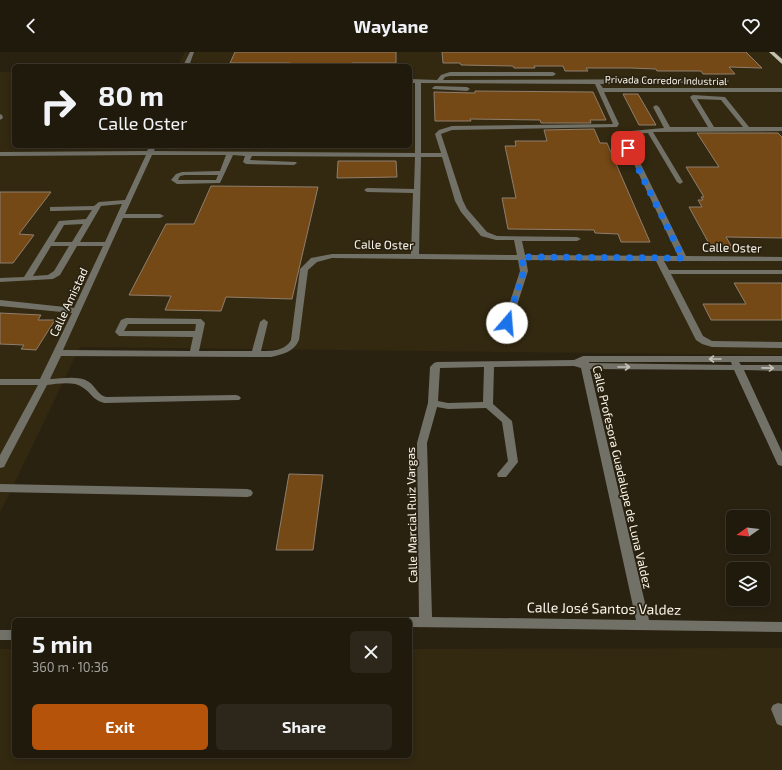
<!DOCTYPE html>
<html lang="en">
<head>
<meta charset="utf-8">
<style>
  body { margin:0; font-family:"Exo 2",sans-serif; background:#2d271b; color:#f1f3f6; height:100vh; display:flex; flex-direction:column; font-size:15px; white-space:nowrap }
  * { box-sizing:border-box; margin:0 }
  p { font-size:13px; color:#a2a19d }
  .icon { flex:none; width:22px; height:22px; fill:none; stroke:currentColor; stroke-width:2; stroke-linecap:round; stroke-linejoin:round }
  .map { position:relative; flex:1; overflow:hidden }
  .details { position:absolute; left:12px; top:566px; width:400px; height:140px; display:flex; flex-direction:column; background:#201a0d; border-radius:6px; box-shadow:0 2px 6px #0003,0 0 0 1px #3d382e }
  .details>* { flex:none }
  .guide { position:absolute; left:12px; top:12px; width:400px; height:84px; border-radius:6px; box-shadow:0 2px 6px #0003,0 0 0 1px #3d382e; background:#201a0d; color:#f1f3f6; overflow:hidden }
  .needle { width:26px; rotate:256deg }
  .fabs { position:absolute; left:726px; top:458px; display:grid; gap:8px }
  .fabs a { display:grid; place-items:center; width:44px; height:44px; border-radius:6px; background:#201a0d; box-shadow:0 2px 6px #0003,0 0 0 1px #3d382e; font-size:20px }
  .pin { position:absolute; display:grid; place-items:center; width:34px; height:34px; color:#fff; margin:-17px; border-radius:8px; box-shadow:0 2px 6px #0006 }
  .me { position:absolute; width:44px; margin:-22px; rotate:18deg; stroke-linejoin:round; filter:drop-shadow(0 0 3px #0008) }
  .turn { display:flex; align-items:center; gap:14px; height:84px; padding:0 20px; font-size:18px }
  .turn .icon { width:52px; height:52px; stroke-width:2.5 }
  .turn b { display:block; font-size:28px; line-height:34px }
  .round { display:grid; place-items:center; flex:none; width:42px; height:42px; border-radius:6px; background:#2d271b }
  .headline { display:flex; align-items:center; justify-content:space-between; height:68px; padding:0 20px }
  h1 { font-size:24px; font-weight:700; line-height:30px }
  .button { display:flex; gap:8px; margin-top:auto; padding:8px 20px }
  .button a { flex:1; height:46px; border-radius:6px; background:#b45309; color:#fff; font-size:16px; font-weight:700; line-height:46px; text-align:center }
  .button a+a { background:#2d271b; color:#f1f3f6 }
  header { display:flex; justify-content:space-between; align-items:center; height:52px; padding:0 20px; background:#201a0d; font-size:18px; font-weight:700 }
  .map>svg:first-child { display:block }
  .built { fill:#332911 }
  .building { fill:#754915; stroke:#8e7e6e }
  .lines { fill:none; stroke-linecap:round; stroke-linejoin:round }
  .minor { fill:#727168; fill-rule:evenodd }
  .major { fill:#c2c1ae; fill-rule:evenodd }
  .oneway { stroke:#c4c0b6 }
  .route { stroke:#1a73e8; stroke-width:7; stroke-dasharray:0 12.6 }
  .labels { text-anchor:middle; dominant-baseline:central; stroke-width:3.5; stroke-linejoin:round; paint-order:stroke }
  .far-street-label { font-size:10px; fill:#faf5ea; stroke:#2a2211 }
  .street-label { font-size:12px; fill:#faf5ea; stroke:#2a2211 }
  .near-street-label { font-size:14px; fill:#faf5ea; stroke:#2a2211 }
</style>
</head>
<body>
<header><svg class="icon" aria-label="back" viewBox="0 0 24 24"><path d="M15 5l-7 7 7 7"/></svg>Waylane<svg class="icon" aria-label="heart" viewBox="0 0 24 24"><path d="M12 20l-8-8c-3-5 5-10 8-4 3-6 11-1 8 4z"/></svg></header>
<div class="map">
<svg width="782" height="718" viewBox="0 0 782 718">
  <rect width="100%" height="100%" fill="#2a2211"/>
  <g class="built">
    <path d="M185,0h591l6,6v297l-702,-8 -80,166v-441h14v74h396v-80h-233z"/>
    <path d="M782,596v122h-782v-121h14v107h396v-107z"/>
  </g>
  <g class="building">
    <path d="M235,0h161v11h-44v3h-63l1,-3h-60z"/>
    <path d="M442,0h304l16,16 -33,-1 6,7h-32l-2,-3h-44l-1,-2 -26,-1h-44l2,3h-23l-2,-5h-29l1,2h-21l-1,-2 -52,-1 -1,-2h-17z"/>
    <path d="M475,39l118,1 13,28h-16l1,3h-50l-1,-3 -70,-1 1,2h-36l-1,-29 41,1z"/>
    <path d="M623,42h15l18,31h-17z"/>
    <path d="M594,77l6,14h7l43,99h-29l-3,-8 -23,-1 -1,-3 -86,-1 -6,-31h14l-11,-52h11l-1,-5h32l-3,-11z"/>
    <path d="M697,81h81l4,4v101l-56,-1 7,12h-21l-23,-42h13l-4,-7h5l-2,-3h3l-18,-30h33z"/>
    <path d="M338,109h58l1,16 -60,1z"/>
    <path d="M211,134l107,1 -26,112 -66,-2 -5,14 -56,-1 6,-14 -42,-1 37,-71h28z"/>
    <path d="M0,140h51l-32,42 15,1 -21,28h-13z"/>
    <path d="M734,231h48v37h-71l-8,-16h43z"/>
    <path d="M0,261l41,2 -3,5h17l-19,30 -15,-1 3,-4 -24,-1z"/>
    <path d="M289,422l34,1 -10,75h-37z"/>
  </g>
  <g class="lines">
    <g class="minor">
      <path d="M190,0h4l-5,14h-6z"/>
      <path d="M450,20h103l3,2 -3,2h-103l-5,1 -2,3 283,-1 3,2 -1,1 -128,2 3,4h179v4h-178l15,32 -2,3 -165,3 -11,4 22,67 4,8 20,23 10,4 80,1 4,2 -4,2h-55l3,14 153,1 -59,-123 1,-1 44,-4 -11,-21 3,-2 3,2 11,20h38l-18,-30 3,-2 32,2 24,30h33v4l-129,1 30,50 -3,2 -3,-2 -29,-49 -22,1 60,122 96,1v4h-118l5,9h113v4h-111l32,62 9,5 70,1v6l-70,-1 -10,-3 -6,-4 -40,-79 -130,-1 2,11 -21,65 -4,3 -4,-3 21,-65 -2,-11 -186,-2 -15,4 -9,8 -9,70c-5,12 -16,14 -28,17l-210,-1 -11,23c12,0 28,-4 39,3 6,4 9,13 17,15l130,-2 3,1 2,2 -2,2 -134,3c-13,-3 -13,-10 -23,-16 -8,-6 -25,-3 -35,-2l-42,80 -1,2 -4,1v-13l38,-70h-38v-6h40l32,-66 -72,-7v-6l74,8 29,-62h-26l-17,29 -7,4 -53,3v-4l24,-1 35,-56 27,-2 6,-9 -39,1h-3v-4l44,-1 5,-4 26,-2 21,-45 -146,1v-4l147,-1 3,-5h6l-2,5 261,2v-70h-5v-4l27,1 4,-5zM421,31l174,1 18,40 -161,2 -13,4 -4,4 6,19h-20zM697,47l24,1 22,27h-29zM152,103h74l-6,16 -38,1 -6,2 -5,6 6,4 43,-1 13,-28 12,1 -2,6 3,2 48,1 3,-2 -1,-1 -46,-2 2,-4 163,1 -1,32 -47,-1 -3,2 3,2 46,1 -2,61h-79l-21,4 -11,11 -9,71c-6,11 -19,11 -30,11l7,-29 -4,-3 -4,3 -8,29h-53l6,-28 -4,-4 -75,-1 -5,2 -6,12 4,4 74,1 -3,14 -127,-1 60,-132h37l4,-2 -4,-2h-35zM421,105h21l13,44 6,11 20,24 15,4h18l3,15 -98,-1zM185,123h33l-2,5h-38l2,-4zM122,152l-17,38h-25l21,-36zM83,172l-11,18h-18l10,-17zM51,194h18l-15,25 -6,4 -15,1zM128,272h68l-1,7h-71z"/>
      <path d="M435,34l32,1 3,2 -3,2 -34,-2 -1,-1z"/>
      <path d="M0,62l2,1 1,3 -3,2z"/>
      <path d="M583,304h199v6h-43l2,3h41v6l-38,-1 38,82v14l-4,-1 -1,-2 -43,-93 -144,-1 59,251 133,2v10l-372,-5v-7h-5l5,-3h9l-2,-174 11,-40 2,-36 4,-4 3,-1 137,-2zM589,310h142l1,3 -143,-2zM574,314l7,2 55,252 -204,-3 -5,-174 10,-36 11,2 38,-1 16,14 6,39 -11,13 1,3h8l12,-15 -6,-41 -19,-17 1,-37zM484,315l-1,35 -35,1 -10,-2 2,-33z"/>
      <path d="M0,432l247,5 4,1 2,3 -2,3 -4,1 -247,-5z"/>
      <rect x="0" y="578" width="14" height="10"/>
      <path d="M778,651l4,1v22l-5,-2 -6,-15 2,-4z"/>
    </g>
    <path class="major" d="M769,0h5l8,7v5z"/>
  </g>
  <defs><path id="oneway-shaft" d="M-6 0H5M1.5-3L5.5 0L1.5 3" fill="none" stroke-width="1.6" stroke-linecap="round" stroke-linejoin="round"/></defs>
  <g class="oneway">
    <use href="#oneway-shaft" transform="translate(715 307) rotate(180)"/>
    <use href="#oneway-shaft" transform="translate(624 315)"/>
    <use href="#oneway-shaft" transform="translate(768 316) rotate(1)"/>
  </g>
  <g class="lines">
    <path class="route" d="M507,271l17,-52 -2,-14 161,1 -55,-110"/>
  </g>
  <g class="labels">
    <g class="far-street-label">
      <text transform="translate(666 28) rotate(1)">Privada Corredor Industrial</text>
    </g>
    <g class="street-label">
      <text transform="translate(384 192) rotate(1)">Calle Oster</text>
      <text transform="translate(732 195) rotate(1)">Calle Oster</text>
      <text transform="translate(68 250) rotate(-65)">Calle Amistad</text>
      <text transform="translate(623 425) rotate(77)">Calle Profesora Guadalupe de Luna Valdez</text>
      <text transform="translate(411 463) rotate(-91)">Calle Marcial Ruiz Vargas</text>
    </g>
    <g class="near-street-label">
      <text transform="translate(604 556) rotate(1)">Calle José Santos Valdez</text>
    </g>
  </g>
</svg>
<div class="fabs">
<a><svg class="needle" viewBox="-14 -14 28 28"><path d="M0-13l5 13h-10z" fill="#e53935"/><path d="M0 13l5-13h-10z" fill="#a2a19d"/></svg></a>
<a><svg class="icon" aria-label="layers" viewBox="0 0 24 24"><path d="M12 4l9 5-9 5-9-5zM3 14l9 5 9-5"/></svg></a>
</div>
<div class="pin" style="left:628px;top:96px;background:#d93025"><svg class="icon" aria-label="arrive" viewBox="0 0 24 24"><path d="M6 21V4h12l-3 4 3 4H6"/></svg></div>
<svg class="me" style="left:507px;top:271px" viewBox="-20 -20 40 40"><circle r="19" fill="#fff"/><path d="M0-13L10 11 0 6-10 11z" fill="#1a73e8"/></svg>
<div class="guide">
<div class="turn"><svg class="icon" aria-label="right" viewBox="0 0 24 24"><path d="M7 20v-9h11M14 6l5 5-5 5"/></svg><div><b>80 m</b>Calle Oster</div></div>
</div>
<section class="details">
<div class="headline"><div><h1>5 min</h1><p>360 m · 10:36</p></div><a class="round"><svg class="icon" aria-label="close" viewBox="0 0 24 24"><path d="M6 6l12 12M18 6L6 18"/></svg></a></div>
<div class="button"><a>Exit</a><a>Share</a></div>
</section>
</div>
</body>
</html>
